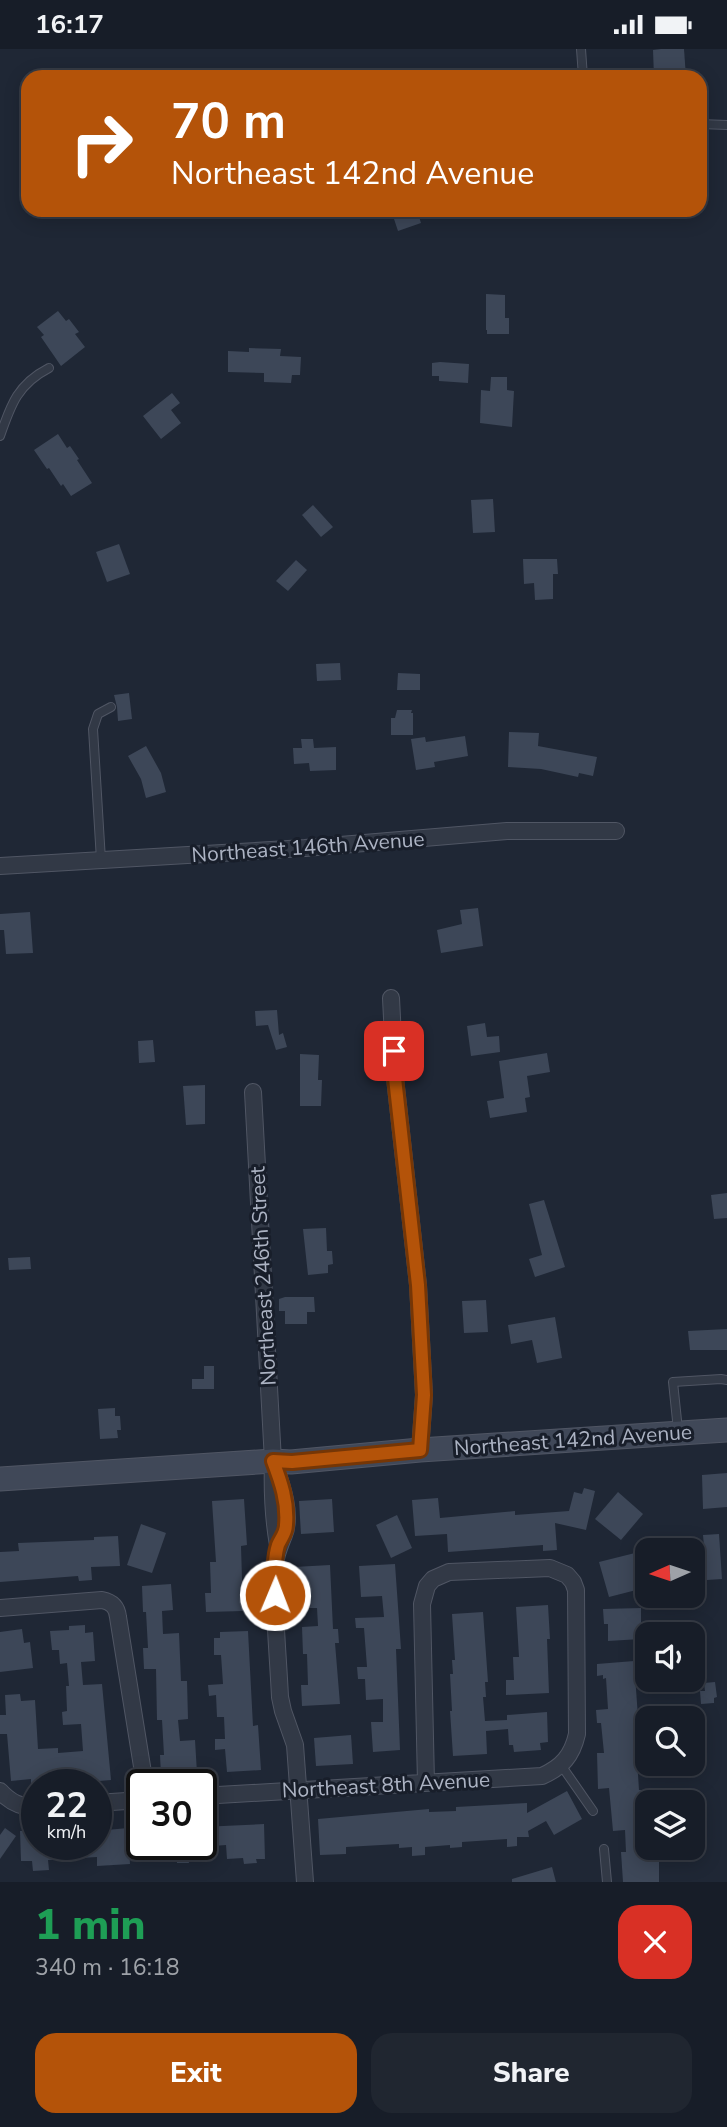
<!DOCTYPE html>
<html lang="en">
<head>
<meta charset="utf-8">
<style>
  body { margin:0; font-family:"Nunito Sans",sans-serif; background:#202630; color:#f1f3f6; height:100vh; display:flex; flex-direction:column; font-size:26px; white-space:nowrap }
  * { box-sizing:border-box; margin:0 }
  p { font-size:23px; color:#9ea2a8 }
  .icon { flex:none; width:38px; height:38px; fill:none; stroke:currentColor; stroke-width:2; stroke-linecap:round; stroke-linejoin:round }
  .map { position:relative; height:1833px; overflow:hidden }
  .drawer { display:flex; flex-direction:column; background:#171d28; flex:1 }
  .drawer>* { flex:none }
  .hud { position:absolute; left:21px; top:21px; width:686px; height:147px; border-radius:21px; box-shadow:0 4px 18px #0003,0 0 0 2px #363b45; background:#b45309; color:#fff; overflow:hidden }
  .needle { width:46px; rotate:267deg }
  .fabs { position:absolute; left:635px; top:1489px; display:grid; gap:14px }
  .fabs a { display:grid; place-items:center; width:70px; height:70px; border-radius:14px; background:#171d28; box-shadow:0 4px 18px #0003,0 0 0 2px #363b45; font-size:35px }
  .speed { position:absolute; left:21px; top:1720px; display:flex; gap:14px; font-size:35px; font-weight:700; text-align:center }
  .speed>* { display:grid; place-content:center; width:91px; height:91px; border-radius:50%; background:#171d28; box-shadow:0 4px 18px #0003,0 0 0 2px #363b45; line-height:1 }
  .speed small { font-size:18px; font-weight:400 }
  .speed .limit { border:4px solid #111; border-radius:10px; background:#fff; color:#111 }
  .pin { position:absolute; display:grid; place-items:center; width:60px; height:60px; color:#fff; margin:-30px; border-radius:14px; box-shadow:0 4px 10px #0006 }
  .me { position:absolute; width:77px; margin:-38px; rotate:1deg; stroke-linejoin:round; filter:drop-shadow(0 0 5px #0008) }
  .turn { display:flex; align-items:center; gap:24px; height:147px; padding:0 35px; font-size:32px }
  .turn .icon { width:91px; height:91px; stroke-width:2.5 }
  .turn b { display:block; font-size:49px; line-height:60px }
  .round { display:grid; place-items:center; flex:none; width:74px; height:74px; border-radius:21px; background:#202630 }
  .summary { display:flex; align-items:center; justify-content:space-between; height:119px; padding:0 35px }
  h1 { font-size:42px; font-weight:800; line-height:52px; color:#1e9e55 }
  .cta { display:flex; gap:14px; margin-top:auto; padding:14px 35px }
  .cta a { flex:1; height:80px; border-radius:21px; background:#b45309; color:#fff; font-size:28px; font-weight:800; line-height:80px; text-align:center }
  .cta a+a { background:#202630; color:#f1f3f6 }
  .status { display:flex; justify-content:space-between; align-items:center; height:49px; padding:0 35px; background:#171d28; direction:ltr }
  .status svg { height:19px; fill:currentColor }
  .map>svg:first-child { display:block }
  .building { fill:#3d4758 }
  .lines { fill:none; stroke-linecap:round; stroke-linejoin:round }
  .service-casing { stroke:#505664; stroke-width:10 }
  .minor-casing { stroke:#505664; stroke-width:18 }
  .secondary-casing { stroke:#505664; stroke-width:25 }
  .service { stroke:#323946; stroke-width:8 }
  .minor { stroke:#323946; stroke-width:16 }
  .secondary { stroke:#404858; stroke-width:23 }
  .route-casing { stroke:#753606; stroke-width:18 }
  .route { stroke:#b45309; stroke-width:12 }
  .labels { text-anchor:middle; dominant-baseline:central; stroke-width:6; stroke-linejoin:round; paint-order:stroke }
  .street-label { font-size:21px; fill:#acb3c3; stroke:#181e2a }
</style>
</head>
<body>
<div class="status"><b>16:17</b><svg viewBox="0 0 49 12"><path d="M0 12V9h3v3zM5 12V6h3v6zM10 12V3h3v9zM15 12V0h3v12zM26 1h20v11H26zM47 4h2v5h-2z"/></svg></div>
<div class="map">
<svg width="727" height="1833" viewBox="0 0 727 1833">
  <rect width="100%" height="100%" fill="#1f2735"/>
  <g class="building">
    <path d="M661,0h23l2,28h-32l-1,-27z"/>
    <path d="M391,161h26l4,13 -23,8z"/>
    <path d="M486,245l19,1v23h4v16h-22v-4h-1z"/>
    <path d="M58,262l8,10 3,-2 10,13 -4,2 10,13 -24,19 -20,-29 3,-2 -7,-8z"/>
    <path d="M249,299l32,1 -1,7 21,1 -1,18h-8l-1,8 -27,-1v-9l-36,-1v-21l21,1z"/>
    <path d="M440,313l29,2 -1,19 -29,-2v-5h-7v-13z"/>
    <path d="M491,328h16v13l7,1 -2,36 -32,-4 1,-33 9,1z"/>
    <path d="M172,344l8,10 -9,7 10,13 -20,16 -18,-23z"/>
    <path d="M58,385l9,14 3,-2 9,13 -2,1 15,23 -21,13 -8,-12 -2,2 -12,-18 -2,1 -13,-19z"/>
    <path d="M493,450l2,33 -22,1 -2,-33z"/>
    <path d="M313,456l20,22 -12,10 -19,-22z"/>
    <path d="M119,495l11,30 -23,8 -11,-30z"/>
    <path d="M523,510h34l1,15h-5v25l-18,1 -1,-17 -10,1z"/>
    <path d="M296,511l11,10 -19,21 -12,-10z"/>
    <path d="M340,614l1,17 -24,1 -1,-17z"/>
    <path d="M398,624l22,1v16h-23z"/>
    <path d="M129,644l3,26 -14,2 -1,-14 -3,-12z"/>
    <path d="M397,661h15l-1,3h2v22h-22v-17h4z"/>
    <path d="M509,683l30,1 -1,13 59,11 -4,19 -14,-3 -1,4 -37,-8 -33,-2z"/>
    <path d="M465,687l3,20 -34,6 1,5 -19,3 -5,-31 14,-2 1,5z"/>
    <path d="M301,690h12l1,9 22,-1v23l-26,1 -1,-8 -15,1 -1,-16h9z"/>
    <path d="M146,697l15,27 5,19 -20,6 -5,-19 -13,-23z"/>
    <path d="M478,859l5,38 -42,7 -4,-23 25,-6 -2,-14z"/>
    <path d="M30,863l3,41 -27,1 -2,-24h-4v-16z"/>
    <path d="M277,961l2,25 4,-2 4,14 -11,3 -8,-25 -12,1 -1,-15z"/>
    <path d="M485,974l2,14 12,-1 1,16 -29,4 -4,-30z"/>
    <path d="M153,991l2,22 -16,1 -1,-22z"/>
    <path d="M547,1004l3,19 -23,4 3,21 -5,1 2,14 -37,6 -3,-17 17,-3 -5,-37z"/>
    <path d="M300,1005l19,1 -1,25h4l-1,26h-21z"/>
    <path d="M205,1036v39l-19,1 -3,-39z"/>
    <path d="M727,1144v25l-13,1 -3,-24z"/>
    <path d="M544,1151l21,67 -30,10 -6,-18 13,-4 -13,-51z"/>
    <path d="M326,1179l1,23h5l1,13 -5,1v8l-20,2 -5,-46z"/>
    <path d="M30,1208l1,12 -22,1 -1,-12z"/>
    <path d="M285,1248h29l1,15h-8v12h-22v-13h-6v-12z"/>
    <path d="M486,1251l2,32 -24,1 -2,-32z"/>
    <path d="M555,1268l7,41 -25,5 -5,-23 -21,4 -3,-19z"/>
    <path d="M727,1280v21h-37l-2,-19z"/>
    <path d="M204,1317h10v23h-22v-10h12z"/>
    <path d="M115,1359v8h5l1,14h-4l1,8 -18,1 -2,-30z"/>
    <path d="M727,1424v34l-24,2 -1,-34z"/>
    <path d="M584,1439l11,3 -9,39 -31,-7 2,27 -14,1v-6l-95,7 -1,-18 -32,2 -3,-36 26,-2 2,20 75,-7v4l54,-4 5,-19 8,2z"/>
    <path d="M618,1443l25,22 -22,26 -26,-21z"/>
    <path d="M244,1450l3,46 -6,1 2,65 -37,1 -1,-19h6l-1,-31h6l-4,-61z"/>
    <path d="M332,1450l2,33 -33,2 -2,-33z"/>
    <path d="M397,1466l15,33 -21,10 -15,-33z"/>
    <path d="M141,1475l25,9 -14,40 -25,-8z"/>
    <path d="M719,1485l3,45 -15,1 -4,-45z"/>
    <path d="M118,1487l2,30 -29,1 1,13 -13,1 -1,-5 -78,6v-30l19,-1 -1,-8 76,-3v-3z"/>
    <path d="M639,1503l9,35 -39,10 -10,-35z"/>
    <path d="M395,1515l6,85h-5l4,101 -27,2 -2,-30h12v-23l-17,1 -1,-21h-7l-1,-12h10l-3,-39h-8l-1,-10 29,-1 -2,-21 -21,1 -2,-31z"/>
    <path d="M330,1516l3,64h5l1,14h-4l5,61 -38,2 -1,-21h7l-1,-31h-4l-1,-27 16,-1 -1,-18h-19l-4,-41z"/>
    <path d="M171,1535l2,26 -11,1 1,23 16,-1 2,48h6l1,38 -10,1 2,21 15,-1 2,33 -36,2 -1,-20h4l-2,-35h-5l-1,-51h-12l-1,-21h5l-2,-36h-3l-1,-26z"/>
    <path d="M548,1556l2,34h-3l2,54 -43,2v-15h8l-1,-23h6l-3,-50z"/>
    <path d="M641,1559v31l-33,2v-17h-4l-1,-15z"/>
    <path d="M483,1563l5,70h-3l1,15h-3l2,24 22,-1v-5l40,-3 1,30 -8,1 1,7 -27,2 -1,-7h-4l-1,-16 -22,2 1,23 -34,2 -3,-45h2l-2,-37h3l-1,-14h3l-3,-46z"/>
    <path d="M85,1576v8l8,-1 2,29 -14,1 2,23 19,-1 9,96 -36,3v-7l-24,2v4l-20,1v-4l-20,2 -4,-47h-7v-19h6l-1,-20 15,-1 1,7 14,-1 3,49 20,-1v5l25,-2 -2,-27 -18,1 -1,-13 5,-1 -1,-25h3l-2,-23 -7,1 -1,-14h-7l-2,-19 19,-1v-4z"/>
    <path d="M22,1580l2,14 6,-1 3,26 -33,4v-40z"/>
    <path d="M248,1582l5,95 5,-1 3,45 -34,2 -2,-23 -10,1v-11h10l-1,-22h-7l-1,-22 -7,1 -1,-11 15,-1 -2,-29h-7v-17h6v-6z"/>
    <path d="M634,1612l7,98h-4l2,31h5l4,29v29h11v34h-36l-2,-30h5l-1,-22 -12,1 -4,-43 -11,1 -1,-36h7l-3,-30h-4l-1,-13 12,-1 -2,-31 -3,1v-4l-6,1v-12z"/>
    <path d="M715,1633l2,15 -3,1v5l-13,1 -1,-13h5l-1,-8z"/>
    <path d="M351,1686l2,29 -37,2 -2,-28z"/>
    <path d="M567,1742l15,28 -28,16 -8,-14 -18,10 1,6h-12v9l-10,1v-8l-45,3v5l-12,1v-3l-25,2v8l-13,1v-9l-13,1v-4l-53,3v7l-26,1 -2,-36 111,-10v3l27,-1v-4l71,-4v10z"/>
    <path d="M264,1775l1,35h-9l1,4 -13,1 -1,-6 -16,1 -1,-14 -25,2v-20z"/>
    <path d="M5,1779l11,8 -16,23v-24z"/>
    <path d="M128,1779l2,36 -33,2v-9l-49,3 1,10 -16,1 -1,-10h-11l-1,-30h17v14h59v-14z"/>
    <path d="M163,1796h38l1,12 -14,1 1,5h-12v-5l-13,1z"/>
    <path d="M552,1818l4,15h-44v-3z"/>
  </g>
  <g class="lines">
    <g class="service-casing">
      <g id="service">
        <path d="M581,0l2,28"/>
        <path d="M700,75l27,1"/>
        <path d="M0,387c11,-32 18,-52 49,-68"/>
        <path d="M101,811l-8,-131 5,-15 13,-7"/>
        <path d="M678,1381l-5,-48 48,-3 6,1"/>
        <path d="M561,1716l32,46"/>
        <path d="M604,1800l3,33"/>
      </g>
    </g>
    <g class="minor-casing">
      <g id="minor">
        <path d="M0,817l305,-18 202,-17h109"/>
        <path d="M391,949l4,80 23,207 6,110 -4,55"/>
        <path d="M253,1043l20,369c-1,29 0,56 5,84"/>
        <path d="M275,1417c7,19 17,49 9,69 -5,13 -9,22 -10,37 0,41 4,84 6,125l3,14 12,34 10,137"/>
        <path d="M0,1559l102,-8c10,2 15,7 16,17l27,168"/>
        <path d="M0,1742c10,11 21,17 37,16"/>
        <path d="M201,1747l341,-20c20,-9 30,-20 35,-42l-1,-144 -3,-8 -6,-7 -17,-7 -101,4 -16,7 -6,7 -5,18 4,179"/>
        <path d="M96,1754l46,-3"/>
      </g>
    </g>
    <g class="secondary-casing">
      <path id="secondary" d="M0,1430l273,-18 18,1 129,-12 307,-20"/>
    </g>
    <use href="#service" class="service"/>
    <use href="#minor" class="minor"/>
    <use href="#secondary" class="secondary"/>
  </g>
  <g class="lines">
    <g class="route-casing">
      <path id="route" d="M275,1546c0,-16 -2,-34 3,-50 3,-7 8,-12 8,-20 2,-23 -5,-43 -13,-64l19,1 128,-12 4,-55 -6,-110 -23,-207 -1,-27"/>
    </g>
    <use href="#route" class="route"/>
  </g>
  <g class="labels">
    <g class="street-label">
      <text transform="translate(308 798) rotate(-4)">Northeast 146th Avenue</text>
      <text transform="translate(263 1227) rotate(-93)">Northeast 246th Street</text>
      <text transform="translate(573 1391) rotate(-4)">Northeast 142nd Avenue</text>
      <text transform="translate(386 1736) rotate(-3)">Northeast 8th Avenue</text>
    </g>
  </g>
</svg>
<div class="fabs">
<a><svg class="needle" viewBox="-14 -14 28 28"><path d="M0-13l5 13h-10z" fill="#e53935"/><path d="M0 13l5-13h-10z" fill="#9ea2a8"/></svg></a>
<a><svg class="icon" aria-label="sound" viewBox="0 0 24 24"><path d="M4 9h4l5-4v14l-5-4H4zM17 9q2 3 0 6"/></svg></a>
<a><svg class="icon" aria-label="search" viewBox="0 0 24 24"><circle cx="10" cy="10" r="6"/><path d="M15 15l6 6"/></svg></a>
<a><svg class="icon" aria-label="layers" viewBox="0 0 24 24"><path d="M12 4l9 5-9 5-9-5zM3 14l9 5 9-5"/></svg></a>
</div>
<div class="speed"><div>22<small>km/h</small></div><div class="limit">30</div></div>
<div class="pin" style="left:394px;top:1002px;background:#d93025"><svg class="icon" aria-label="arrive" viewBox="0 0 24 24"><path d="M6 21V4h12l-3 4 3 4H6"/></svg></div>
<svg class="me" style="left:275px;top:1546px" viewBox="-20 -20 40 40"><circle r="17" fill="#b45309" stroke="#fff" stroke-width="3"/><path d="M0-11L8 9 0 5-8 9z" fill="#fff"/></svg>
<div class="hud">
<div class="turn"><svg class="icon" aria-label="right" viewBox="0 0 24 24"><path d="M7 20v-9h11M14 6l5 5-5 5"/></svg><div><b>70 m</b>Northeast 142nd Avenue</div></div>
</div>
</div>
<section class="drawer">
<div class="summary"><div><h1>1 min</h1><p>340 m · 16:18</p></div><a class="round" style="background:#d93025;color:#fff"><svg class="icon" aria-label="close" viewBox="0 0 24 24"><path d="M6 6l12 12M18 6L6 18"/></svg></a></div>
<div class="cta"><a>Exit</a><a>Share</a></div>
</section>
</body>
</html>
